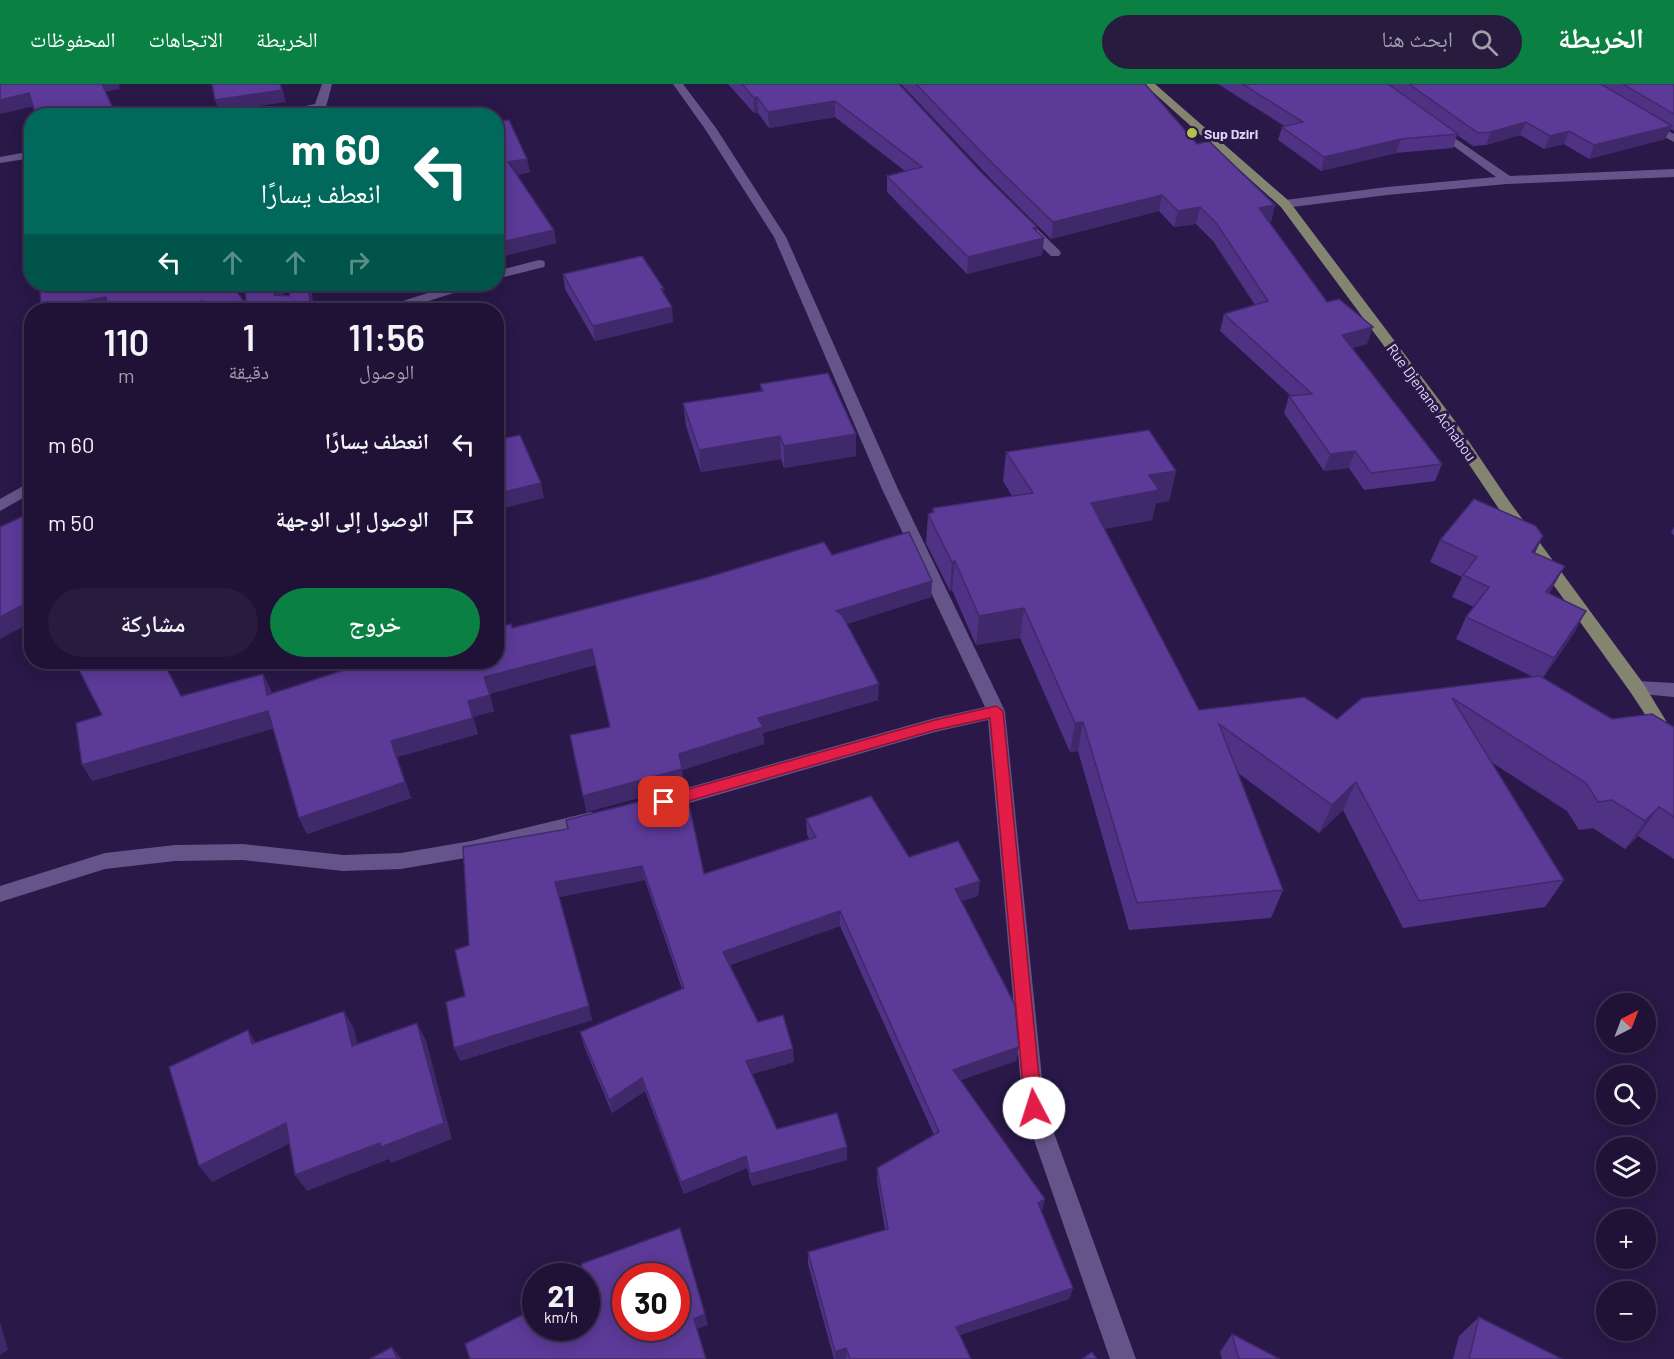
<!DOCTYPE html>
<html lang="ar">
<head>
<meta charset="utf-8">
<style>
  body { margin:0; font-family:Barlow,"Noto Naskh Arabic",sans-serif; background:#271b3e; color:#f1f3f6; direction:rtl; height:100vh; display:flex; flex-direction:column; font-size:22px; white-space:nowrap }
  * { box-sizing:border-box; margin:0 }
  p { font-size:20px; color:#a19ead }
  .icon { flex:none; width:33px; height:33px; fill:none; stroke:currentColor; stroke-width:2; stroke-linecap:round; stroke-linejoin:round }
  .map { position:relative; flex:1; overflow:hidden; direction:ltr }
  .side { position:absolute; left:24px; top:219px; width:480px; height:366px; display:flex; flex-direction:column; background:#1f1236; border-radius:24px; box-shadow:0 3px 15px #0003,0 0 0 2px #3c3251; direction:rtl }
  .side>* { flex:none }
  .guide { position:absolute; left:24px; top:24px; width:480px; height:183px; border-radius:24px; box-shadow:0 3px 15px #0003,0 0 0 2px #3c3251; direction:rtl; background:#00695c; color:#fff; overflow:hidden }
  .needle { width:39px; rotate:42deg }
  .controls { position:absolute; left:1596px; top:909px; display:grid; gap:12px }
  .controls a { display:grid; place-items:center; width:60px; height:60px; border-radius:50%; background:#1f1236; box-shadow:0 3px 15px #0003,0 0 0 2px #3c3251; font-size:30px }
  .speed { position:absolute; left:522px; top:1179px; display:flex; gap:12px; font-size:30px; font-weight:700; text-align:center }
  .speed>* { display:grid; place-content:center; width:78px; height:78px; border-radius:50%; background:#1f1236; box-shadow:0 3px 15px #0003,0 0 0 2px #3c3251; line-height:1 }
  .speed small { font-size:15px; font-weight:400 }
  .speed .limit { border:9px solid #d22; background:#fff; color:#111 }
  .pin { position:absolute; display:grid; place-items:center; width:51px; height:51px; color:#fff; margin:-26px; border-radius:12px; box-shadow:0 3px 9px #0006 }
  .me { position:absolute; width:66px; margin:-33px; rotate:355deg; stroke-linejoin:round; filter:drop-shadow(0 0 4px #0008) }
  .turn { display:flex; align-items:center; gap:21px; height:126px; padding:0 24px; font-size:27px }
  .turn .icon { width:78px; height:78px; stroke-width:2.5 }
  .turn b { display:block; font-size:42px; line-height:51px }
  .lanes { display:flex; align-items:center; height:57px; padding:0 24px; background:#0003; justify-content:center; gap:30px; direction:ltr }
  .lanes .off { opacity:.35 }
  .eta { display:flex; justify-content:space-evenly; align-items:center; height:102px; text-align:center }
  .eta b { font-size:36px; font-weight:600; line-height:42px }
  .action { display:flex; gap:12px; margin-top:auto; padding:12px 24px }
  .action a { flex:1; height:69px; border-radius:36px; background:#0b8043; color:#fff; font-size:24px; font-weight:600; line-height:69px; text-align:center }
  .action a+a { background:#271b3e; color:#f1f3f6 }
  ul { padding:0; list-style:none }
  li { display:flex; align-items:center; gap:18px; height:78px; padding:0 24px }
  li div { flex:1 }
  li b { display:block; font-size:22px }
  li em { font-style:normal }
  header { display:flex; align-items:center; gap:36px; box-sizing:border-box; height:84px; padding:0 30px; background:#0b8043; color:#fff }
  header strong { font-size:28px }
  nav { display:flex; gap:33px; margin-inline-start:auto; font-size:21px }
  .search { width:420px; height:54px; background:#271b3e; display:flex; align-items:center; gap:15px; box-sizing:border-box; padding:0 21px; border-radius:33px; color:#a19ead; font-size:22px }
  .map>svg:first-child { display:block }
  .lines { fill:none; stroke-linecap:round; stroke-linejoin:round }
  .minor { fill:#645489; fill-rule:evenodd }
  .major { fill:#848570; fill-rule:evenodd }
  .wall { fill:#4f3283 }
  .shaded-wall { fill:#40296a }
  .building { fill:#5c3a98; stroke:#40296a; stroke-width:1.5; fill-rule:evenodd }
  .route { fill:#e11d48; stroke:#92132f; stroke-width:1.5 }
  .poi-dot { fill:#b2c34c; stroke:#291848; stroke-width:2 }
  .labels { text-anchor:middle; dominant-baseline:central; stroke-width:6; stroke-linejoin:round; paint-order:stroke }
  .far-poi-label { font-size:14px; font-weight:bold; fill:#dcd5f4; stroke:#291848; text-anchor:start }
  .street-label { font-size:15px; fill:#dcd5f4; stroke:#291848 }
</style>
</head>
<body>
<header>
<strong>الخريطة</strong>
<div class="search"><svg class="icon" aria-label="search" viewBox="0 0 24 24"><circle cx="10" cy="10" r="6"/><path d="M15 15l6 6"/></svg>ابحث هنا</div>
<nav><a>الخريطة</a><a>الاتجاهات</a><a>المحفوظات</a></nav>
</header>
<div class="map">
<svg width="1674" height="1275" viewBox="0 0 1674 1275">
  <rect width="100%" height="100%" fill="#291848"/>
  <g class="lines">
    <g class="minor">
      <path d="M322,0h10l-6,23v9h-11v-5l-28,5h-29l57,-12z"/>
      <path d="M673,0h10l33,44 70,109 112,252 107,222 40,397 91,251h-26l-87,-251 -35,-388 -53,12 -270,78 -7,-3 -2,-5 2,-5 7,-3 270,-76 50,-11 -103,-218 -108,-252 -69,-108z"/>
      <path d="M1648,37l26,13v8l-30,-16 -2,-2z"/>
      <path d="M1437,42l73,50 164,-7v8l-167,7 -120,11 -102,13 -6,-4 6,-4 102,-13 109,-10 -63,-46 -2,-2z"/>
      <path d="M32,67v7l-32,5v-6z"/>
      <path d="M1026,137l4,1 29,28 2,3 -2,3h-8l-29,-28 -2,-3 2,-3z"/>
      <path d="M539,176l5,1 1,3 -1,3 -48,12v-8z"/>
      <path d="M456,200h18l-2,3 -71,23h-19l2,-3z"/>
      <path d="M32,397v12l-32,18v-12z"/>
      <path d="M1637,597l37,2v14l-43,-4 -3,-5 3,-5z"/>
      <path d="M591,728l7,3 3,5 -3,5 -127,32 -70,12 -58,2 -100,-11 -68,1 -70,8 -105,33v-16l105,-33 70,-8 68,-1 100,11 58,-2 70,-12z"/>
    </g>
    <path class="major" d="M1144,0h11l134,117 166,220 54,80 134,182 31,51v28l-6,-2 -16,-35 -21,-32 -132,-184 -55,-82 -163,-220z"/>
  </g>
  <g class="wall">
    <path d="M728,0h171l82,88 56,55 -1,4 8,7 -2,17 -75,19 -80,-82v-16l18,-5 -70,-54 -66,11 -11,-15h-4z"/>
    <path d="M901,0h244l52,60 78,61 -4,17h-2l58,80 40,42 -15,4 90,116 -7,17 -71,9 -15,-22 -25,3 -40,-58 5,-17h2l-71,-65 4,-17 31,-9 -42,-64 -17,-17 -22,3 -15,-16 -108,28 -60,-60z"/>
    <path d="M1218,0h456v47l-4,-2 -5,10 -76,20 -25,-15 -20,5 -24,-14 -34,10 -13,1 -16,-11 -4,13 -57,5 -75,18 -43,-31 4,-13 2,-1z"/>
    <path d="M496,38l34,50 -13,3 37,55 2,13 -56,14 -4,-5z"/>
    <path d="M563,190l102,22 8,26 -78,19 -30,-52z"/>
    <path d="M760,300l96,50v22l-72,12 -3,-9 -80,13 -15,-46 -3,-23 78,-12z"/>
    <path d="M1006,368l170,19 -7,30 -13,2 -4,17 -48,9 95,181 138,9 196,-42 -77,-38 10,-22 8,-10 -22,-10 10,-20 -32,-15 10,-22 103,-4 -8,17 30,13 -16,28 37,17 -12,22 -31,45 69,41 62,8v132l-36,-23 -13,13 -32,-21 -14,2 -12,-19 -76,-49 73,118 -19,27 -142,21 -60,-118 -24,23 -81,-60 45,117 -12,28 -142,12 -51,-179 -8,1 -50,-114 -44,7 -24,-55 -2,1 -24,-48 2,-29 4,-2 1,-4 79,-12 -9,-15z"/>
    <path d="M1674,443v9l-3,-4z"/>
    <path d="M832,471l100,26 -1,16 -84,27 31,76 -115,33 1,11 -82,26 2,16 -98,26 24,-85 -15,-62 -106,29 5,17 -21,6 5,17 -81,23 14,41 -104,36 -8,-16 -26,-90 -181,53 10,-66 79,-19 90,-6v3l94,-26 131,-5 16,-34z"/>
    <path d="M806,735l103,38 69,39 -17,5 58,146 -3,14 -55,19 80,131 32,77 -4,11 -109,36 11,24h-137l-26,-95v-12l77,-22 -8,-50v-12l57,-33 -94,-209 -110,39 28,57 36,40 -42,12 25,55 70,31 -95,26 -5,-18 -63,26 -39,-103 -33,22 -28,-67 -4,-14 102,-43 -37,-109 -86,17 33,123 -132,41 9,-116 -6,-98 241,27 105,-35 -2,-5z"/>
    <path d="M1479,1233l83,42h-109l6,-23z"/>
    <path d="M1232,1250l48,25h-58l-2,-7z"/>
  </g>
  <g class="shaded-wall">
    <path d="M102,0h17l1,5 -15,3z"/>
    <path d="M281,0l5,18 -67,10 -4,-12z"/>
    <path d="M29,9l6,13 -35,8v-14z"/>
    <path d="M757,13l1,16h-4v-15z"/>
    <path d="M835,17v16l-66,11 -1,-16z"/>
    <path d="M115,29l1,3h-14z"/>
    <path d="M1526,38l-6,13 -34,10 5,-13z"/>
    <path d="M1672,42l-7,13 -76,20 5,-14z"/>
    <path d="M1569,47l-5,13 -20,5 6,-13z"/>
    <path d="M1401,55l-5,14 -75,18 3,-14z"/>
    <path d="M527,75l3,13 -19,4 -3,-14z"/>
    <path d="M1162,111l-3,16 -108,28 2,-17z"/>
    <path d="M1275,121l-4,17 -16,2 4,-16z"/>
    <path d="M1200,123l-4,17 -22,3 4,-16z"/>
    <path d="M1037,143l-2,13 9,-2 -2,17 -75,19 1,-17z"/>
    <path d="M554,146l2,13 -56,14 -3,-14z"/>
    <path d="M277,200h10l-8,26 -5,-15z"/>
    <path d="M308,200h3l3,26h-15l-1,-5z"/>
    <path d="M106,213l6,13h-71z"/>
    <path d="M203,217l3,9h-55z"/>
    <path d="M672,223l1,15 -78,19 -2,-15z"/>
    <path d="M1373,243l-6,17 -30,8 5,-17z"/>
    <path d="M856,350v22l-72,12v-22z"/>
    <path d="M780,352l1,23 -80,13 -2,-22z"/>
    <path d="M1355,367l-6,17 -25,3 6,-17z"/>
    <path d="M1176,387l-7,30 -13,2 -4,17 -67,12 6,-29 58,-28z"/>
    <path d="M541,399l3,15 -48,12v-16z"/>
    <path d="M1543,452l-11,23v-7z"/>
    <path d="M955,477l-3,29 -2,1 2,-29z"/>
    <path d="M1565,482l-13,22 -18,27 12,-23z"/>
    <path d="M932,497l-1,16 -95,30v-16z"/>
    <path d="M32,516v22l-32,17v-22z"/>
    <path d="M1024,524l-4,30 -44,7 3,-29z"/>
    <path d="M1586,527l-12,22 -33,48 13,-23z"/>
    <path d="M592,565l3,16 -106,29 -5,-17z"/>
    <path d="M263,590l8,16 4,21 -8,-16z"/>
    <path d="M879,600l-1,16 -115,33 1,11 -82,26 2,16 -98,26 -3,-16 175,-78z"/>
    <path d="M490,611l4,16 -21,6 -5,-16z"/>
    <path d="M268,627l8,17 -184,53 -10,-16z"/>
    <path d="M473,634l5,16 -81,23 14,41 -104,36 -8,-16 92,-77z"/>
    <path d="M1083,638l-5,29 -8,1 5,-29z"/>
    <path d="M1356,698l-13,28 -24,23 13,-28z"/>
    <path d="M1659,723l-21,29 -13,13 20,-28z"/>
    <path d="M642,782l3,14 -86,17 -4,-15z"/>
    <path d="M980,797l-2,15 -25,8 2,-15z"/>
    <path d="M840,827v15l-115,40 -2,-14z"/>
    <path d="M589,922l3,14 -132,41 -6,-13z"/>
    <path d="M344,927l10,18 8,34 -10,-17z"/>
    <path d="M417,939l9,17 26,99 -61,24 -2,-4 -82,32 -12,-16z"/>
    <path d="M248,946l11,18 -7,-4z"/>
    <path d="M1019,963l-3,14 -65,22 2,-13z"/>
    <path d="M793,965l1,13 -46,13 -2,-14z"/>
    <path d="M642,994l3,13 -33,22 -3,-13z"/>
    <path d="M286,1039l11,17 -85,42 -13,-16z"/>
    <path d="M847,1063v13l-95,26 -2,-12z"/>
    <path d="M746,1072l1,12 -63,26 -3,-12z"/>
    <path d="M1045,1115l-3,12 -7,4 3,-12z"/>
    <path d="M1073,1204l-4,11 -115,38 2,-10z"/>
    <path d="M705,1230l3,11 -11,4 -3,-10z"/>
    <path d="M0,1237l8,29 -8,5z"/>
    <path d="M392,1263l8,10 1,2h-4z"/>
    <path d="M846,1264v11h-11v-7z"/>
  </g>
  <g class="building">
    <path d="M0,0h102l13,29 -13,3h-66l-7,-23 -29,7z"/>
    <path d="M212,0h68l2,6 -67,10z"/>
    <path d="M742,0h157l82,88 56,55 -4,1 11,10 -76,19 -81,-81 35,-9 -87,-66 -67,11 -11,-15 -3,1z"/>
    <path d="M916,0h229l52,60 12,-3 66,64 -16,3 68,94 12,-3 34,28 -31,8 100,129 -71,9 -16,-22 -25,3 -41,-58 23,-2 -88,-80 44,-13 -51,-77 -17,-17 -22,4 -16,-16 -109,27 -61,-59z"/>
    <path d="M1242,0h146l70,50 -57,5 -77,18 -42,-30 21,-5z"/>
    <path d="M1409,0h192l71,42 -78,19 -25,-14 -19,5 -24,-14 -35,10 -13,1z"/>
    <path d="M1623,0h51v30z"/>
    <path d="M509,36l18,39 -19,3 46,68 -57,13 -1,-121z"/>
    <path d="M642,172l22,33h-3l11,18 -79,19 -30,-52z"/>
    <path d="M40,200h191l15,20 -1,-20h32l-3,11 15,1 4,-12h15l2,19 -12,2 3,5h-99l1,-9 -52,9h-44l-1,-13 -65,13z"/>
    <path d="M828,289l28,61 -72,12 -4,-10 -81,14 -16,-47 80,-12 -3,-7z"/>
    <path d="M1149,346l27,41 -27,4 10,15 -68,13 108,207 105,-13 33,22 25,-21 178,-22 72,43 40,-5 22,13v90l-15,-10 -14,14 -33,-21 -14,2 -12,-19 -134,-85 112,182 -145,21 -63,-119 -24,23 -113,-81 64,166 -146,13 -54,-181 -8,1 -51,-115 -45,8 -24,-55 -3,1 -24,-48 6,-2 -1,-4 100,-15 -27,-41z"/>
    <path d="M520,351l21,48 -45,11v-54z"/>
    <path d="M1474,415l62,27 7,10 -11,16 33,14 -19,26 40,19 -32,47 -88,-41 23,-30 -26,-12 14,-18 -37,-17z"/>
    <path d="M32,428v88l-32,17v-90z"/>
    <path d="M909,448l23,49 -96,30 6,4 37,69 -121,34 5,9 -84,27 3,15 -99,27 -13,-61 40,-8 -18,-78 -108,28 6,18 -22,6 5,17 -82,23 14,41 -106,36 -31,-107 -186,54 -6,-42 26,-8 -27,-53h88l18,34 82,-22 4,21 96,-31 2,3 21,-5h110v-34l15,-4 1,4 193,-50 119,-36 8,13z"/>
    <path d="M686,706l18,84 112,-37 -10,-18 65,-23 38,61 49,-16 22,40 -25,8 60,116 4,42 -66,23 92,129 -7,4 35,85 -117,39 15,32h-121l-4,-11 -11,4 -27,-100 80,-23 -11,-61 62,-36 -99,-221 -117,41 35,70 25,-7 10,34 -47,12 31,68 60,-16 10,34 -97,27 -4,-18 -65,26 -39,-104 -33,22 -29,-68 104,-44 -42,-122 -87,16 34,124 -135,42 -8,-46 19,-6 -10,-46 14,-5 -6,-98 105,-18 -2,-9z"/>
    <path d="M344,927l8,35 65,-23 27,100 -63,24 -1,-4 -85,32 -9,-52 -87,43 -30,-99 79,-37 4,14z"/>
    <path d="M680,1144l25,86 -11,5 12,40h-236l-5,-15 71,-36v20h50v-52h-2l-3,-12zM626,1192h50v52h-50z"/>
    <path d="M1479,1233l83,42h-93z"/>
    <path d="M1232,1250l48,25h-41z"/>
    <path d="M392,1263l5,12h-27z"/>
    <path d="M1092,1268l5,7h-15z"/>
  </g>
  <path class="route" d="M996,622l7,5 39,397 -2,5 -6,3 -6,-3 -3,-5 -35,-390 -55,12 -271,78 -5,-2 -2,-4 2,-4 5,-2 271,-76z"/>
  <circle class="poi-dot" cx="1192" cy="49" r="6"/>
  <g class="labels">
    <g class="far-poi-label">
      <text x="1204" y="49">Sup Dziri</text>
    </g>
    <g class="street-label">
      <text transform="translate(1432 318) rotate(54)">Rue Djenane Achabou</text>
    </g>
  </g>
</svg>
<div class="controls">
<a><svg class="needle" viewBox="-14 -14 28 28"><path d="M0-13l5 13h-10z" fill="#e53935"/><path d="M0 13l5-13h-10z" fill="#a19ead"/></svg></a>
<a><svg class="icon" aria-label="search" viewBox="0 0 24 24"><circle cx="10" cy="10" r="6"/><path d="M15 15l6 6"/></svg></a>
<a><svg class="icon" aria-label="layers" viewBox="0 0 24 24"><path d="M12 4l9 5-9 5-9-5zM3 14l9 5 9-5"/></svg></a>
<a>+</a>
<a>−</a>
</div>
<div class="speed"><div>21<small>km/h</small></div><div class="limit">30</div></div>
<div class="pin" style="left:664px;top:718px;background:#d93025"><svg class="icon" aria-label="arrive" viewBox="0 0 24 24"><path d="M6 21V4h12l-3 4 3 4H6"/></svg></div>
<svg class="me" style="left:1034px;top:1024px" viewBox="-20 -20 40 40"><circle r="19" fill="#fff"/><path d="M0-13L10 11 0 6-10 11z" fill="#e11d48"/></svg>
<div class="guide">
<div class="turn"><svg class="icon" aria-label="left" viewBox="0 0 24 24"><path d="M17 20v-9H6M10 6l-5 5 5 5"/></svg><div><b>60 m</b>انعطف يسارًا</div></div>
<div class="lanes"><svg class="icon" aria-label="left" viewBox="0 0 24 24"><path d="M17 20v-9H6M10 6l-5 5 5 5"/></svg><svg class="icon off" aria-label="ahead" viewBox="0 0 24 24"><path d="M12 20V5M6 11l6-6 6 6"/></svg><svg class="icon off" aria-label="ahead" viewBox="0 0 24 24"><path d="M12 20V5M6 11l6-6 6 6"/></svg><svg class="icon off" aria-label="right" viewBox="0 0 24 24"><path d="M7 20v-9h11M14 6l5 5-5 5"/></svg></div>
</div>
<section class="side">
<div class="eta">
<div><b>11:56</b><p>الوصول</p></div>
<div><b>1</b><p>دقيقة</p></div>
<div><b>110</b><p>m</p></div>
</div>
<ul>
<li><svg class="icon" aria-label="left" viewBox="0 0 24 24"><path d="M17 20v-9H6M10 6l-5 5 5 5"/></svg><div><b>انعطف يسارًا</b></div><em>60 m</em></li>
<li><svg class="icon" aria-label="arrive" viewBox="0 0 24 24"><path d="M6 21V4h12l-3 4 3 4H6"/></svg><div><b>الوصول إلى الوجهة</b></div><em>50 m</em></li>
</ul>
<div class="action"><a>خروج</a><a>مشاركة</a></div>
</section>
</div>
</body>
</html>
